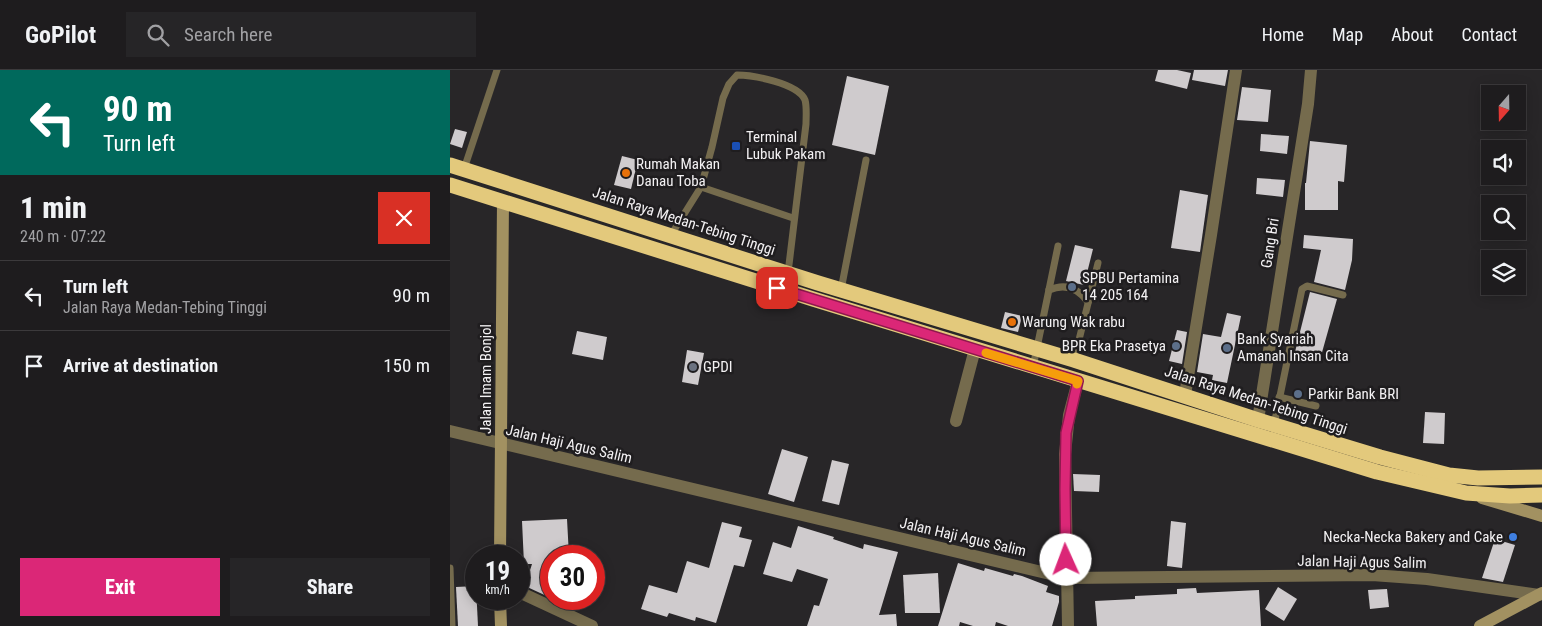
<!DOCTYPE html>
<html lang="en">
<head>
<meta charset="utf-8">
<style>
  body { margin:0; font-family:"Roboto Condensed",sans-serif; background:#262527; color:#f1f3f6; height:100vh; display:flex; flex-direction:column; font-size:19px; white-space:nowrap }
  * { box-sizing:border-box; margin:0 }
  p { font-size:16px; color:#a1a1a4 }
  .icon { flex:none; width:28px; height:28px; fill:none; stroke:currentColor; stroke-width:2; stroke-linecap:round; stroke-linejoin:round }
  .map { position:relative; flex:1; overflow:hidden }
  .panel { display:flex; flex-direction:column; background:#1e1c1e; width:450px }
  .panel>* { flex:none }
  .hud { background:#00695c; color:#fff; overflow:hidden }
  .needle { width:32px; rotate:200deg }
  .buttons { position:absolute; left:1031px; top:15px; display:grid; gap:10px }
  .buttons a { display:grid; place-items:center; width:45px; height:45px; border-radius:0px; background:#1e1c1e; box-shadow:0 2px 12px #0003,0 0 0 1px #3c3a3c; font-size:25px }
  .speed { position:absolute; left:15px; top:475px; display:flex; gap:10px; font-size:25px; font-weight:700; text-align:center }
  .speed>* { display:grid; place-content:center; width:65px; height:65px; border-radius:50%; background:#1e1c1e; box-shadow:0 2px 12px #0003,0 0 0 1px #3c3a3c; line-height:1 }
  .speed small { font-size:12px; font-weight:400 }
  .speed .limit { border:8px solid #d22; background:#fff; color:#111 }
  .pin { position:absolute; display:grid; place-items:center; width:42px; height:42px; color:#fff; margin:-21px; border-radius:10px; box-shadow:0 2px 8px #0006 }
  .me { position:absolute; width:55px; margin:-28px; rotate:358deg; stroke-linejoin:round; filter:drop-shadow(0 0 4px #0008) }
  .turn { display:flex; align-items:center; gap:18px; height:105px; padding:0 20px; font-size:22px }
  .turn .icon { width:65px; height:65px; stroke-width:2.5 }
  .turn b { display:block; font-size:35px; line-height:42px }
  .round { display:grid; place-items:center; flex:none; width:52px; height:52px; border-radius:0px; background:#262527 }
  .overview { display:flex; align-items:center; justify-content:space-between; height:85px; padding:0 20px }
  h1 { font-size:30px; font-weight:800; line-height:38px }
  .button { display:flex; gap:10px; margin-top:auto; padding:10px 20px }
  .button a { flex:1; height:58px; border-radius:0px; background:#db2777; color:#fff; font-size:20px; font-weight:800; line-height:58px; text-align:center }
  .button a+a { background:#262527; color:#f1f3f6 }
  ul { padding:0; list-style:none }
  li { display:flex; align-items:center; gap:15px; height:70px; padding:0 20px; border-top:1px solid #3c3a3c }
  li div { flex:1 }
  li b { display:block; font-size:19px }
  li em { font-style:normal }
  header { display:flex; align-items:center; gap:30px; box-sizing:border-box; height:70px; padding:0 25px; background:#1e1c1e; border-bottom:1px solid #3c3a3c }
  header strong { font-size:24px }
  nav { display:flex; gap:28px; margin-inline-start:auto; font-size:18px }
  .search { width:350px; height:45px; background:#262527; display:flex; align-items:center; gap:12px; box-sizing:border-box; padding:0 18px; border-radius:0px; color:#a1a1a4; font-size:19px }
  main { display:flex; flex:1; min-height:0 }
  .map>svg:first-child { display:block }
  .building { fill:#cfcbcd }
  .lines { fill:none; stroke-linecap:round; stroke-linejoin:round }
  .lane { stroke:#756b4d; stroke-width:7 }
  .street { stroke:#756b4d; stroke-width:12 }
  .secondary { stroke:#a29161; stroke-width:12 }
  .highway { stroke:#e3c97c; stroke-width:15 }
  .route-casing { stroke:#8e194d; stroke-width:12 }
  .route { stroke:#db2777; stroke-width:9 }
  .slow { stroke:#f59e0b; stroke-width:9 }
  .transit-dot { fill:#1a4fb4; stroke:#1f1d1f; stroke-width:2 }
  .food-dot { fill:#e8710a; stroke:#1f1d1f; stroke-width:2 }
  .service-dot { fill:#5c6f8a; stroke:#1f1d1f; stroke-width:2 }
  .worship-dot { fill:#6b7280; stroke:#1f1d1f; stroke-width:2 }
  .shop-dot { fill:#3f7fe0; stroke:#1f1d1f; stroke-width:2 }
  .labels { text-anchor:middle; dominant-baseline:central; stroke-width:5; stroke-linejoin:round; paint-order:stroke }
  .poi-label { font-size:15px; fill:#f3f1f3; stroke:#1f1d1f; text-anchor:start }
  .street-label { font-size:15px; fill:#f3f1f3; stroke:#1f1d1f }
</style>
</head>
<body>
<header>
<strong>GoPilot</strong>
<div class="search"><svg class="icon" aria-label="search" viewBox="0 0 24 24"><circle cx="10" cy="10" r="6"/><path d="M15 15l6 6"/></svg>Search here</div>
<nav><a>Home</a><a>Map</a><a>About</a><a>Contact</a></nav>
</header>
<main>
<section class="panel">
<div class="hud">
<div class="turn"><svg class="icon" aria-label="left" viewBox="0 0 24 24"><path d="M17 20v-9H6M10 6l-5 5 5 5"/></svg><div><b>90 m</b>Turn left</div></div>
</div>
<div class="overview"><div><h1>1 min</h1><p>240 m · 07:22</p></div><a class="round" style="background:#d93025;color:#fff"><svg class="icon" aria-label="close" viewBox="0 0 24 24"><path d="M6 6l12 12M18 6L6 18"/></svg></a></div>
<ul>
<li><svg class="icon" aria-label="left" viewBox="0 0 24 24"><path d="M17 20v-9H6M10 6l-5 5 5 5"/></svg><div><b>Turn left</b><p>Jalan Raya Medan-Tebing Tinggi</p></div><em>90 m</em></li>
<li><svg class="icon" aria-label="arrive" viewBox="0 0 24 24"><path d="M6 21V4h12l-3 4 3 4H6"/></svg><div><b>Arrive at destination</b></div><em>150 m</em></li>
</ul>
<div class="button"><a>Exit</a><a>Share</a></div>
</section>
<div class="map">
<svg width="1092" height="556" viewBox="0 0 1092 556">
  <rect width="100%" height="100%" fill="#282628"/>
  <g class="building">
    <path d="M708,0h19l14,3 -4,16 -32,-8z"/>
    <path d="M744,0h34l-3,16 -33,-6z"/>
    <path d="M397,6l42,10 -14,69 -43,-10z"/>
    <path d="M792,17l29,3 -3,32 -31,-2z"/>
    <path d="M5,59l12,3 -5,16 -12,-4z"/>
    <path d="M811,64l28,2 -2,18 -27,-3z"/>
    <path d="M860,71l37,4 -3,37 -6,-1v29h-33v-27h1z"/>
    <path d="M172,86l16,4 -7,29 -17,-4z"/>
    <path d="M807,108l28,2 -2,17 -27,-3z"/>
    <path d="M730,120l28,5 -8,57 -29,-4z"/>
    <path d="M854,165l49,4 -1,21 -7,30 -31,-8 7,-32 -18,-2z"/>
    <path d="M625,175l18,4 -9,36 -18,-4z"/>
    <path d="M860,222l27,7 -18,64 -25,-7z"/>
    <path d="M555,242l17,4 -4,16 -17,-4z"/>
    <path d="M777,243l14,3 -14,67 -15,-3 1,-5 -16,-3 6,-38 18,3z"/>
    <path d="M727,260l10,2 -5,32 -13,-3z"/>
    <path d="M127,261l30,6 -4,23 -31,-6z"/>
    <path d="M237,280l17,3 -6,32 -16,-3z"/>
    <path d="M975,342l20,1 -1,31 -21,-1z"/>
    <path d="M332,379l26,8 -14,45 -26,-8z"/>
    <path d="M382,390l17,4 -10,41 -17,-4z"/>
    <path d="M623,404l27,1 -1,17 -25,-1z"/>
    <path d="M117,449l2,37h-18v42l-26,-12 7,-22h-8l-2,-43z"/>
    <path d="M721,451l15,2 -4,45 -15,-2z"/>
    <path d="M272,452l20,5 -3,10 13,3 -8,27 -10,-2 -18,58 -20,-6 -1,4 -26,-8 -2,4 -26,-8 8,-24 28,8 10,-32 22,7z"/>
    <path d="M348,456l36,11 -1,2 30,10 1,-5 34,8 -19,63 17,-1 1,12h-90l7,-21 5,1 9,-27 -31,-10 -5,13 -29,-8 10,-32 18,6z"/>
    <path d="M1045,469l20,6 -12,37 -21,-4z"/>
    <path d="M508,493l26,8 1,-3 28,8 1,-2 8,2 26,10 -2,6 13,4v6l-7,24h-44l-12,-4 -1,4h-22l-13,-4 -1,4h-21z"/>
    <path d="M488,503l2,40h-35l-2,-38z"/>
    <path d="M26,516l2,40h-20l-2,-39z"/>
    <path d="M828,517l19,12 -13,22 -19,-12z"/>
    <path d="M746,518l1,5 62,-3 2,36h-164l-2,-25 40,-2v-3l42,-2v-5z"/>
    <path d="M937,519l2,18 -19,2 -2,-19z"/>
  </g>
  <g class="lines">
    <g class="lane">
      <path d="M14,99l33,-99"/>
      <path d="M251,117l92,31"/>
      <path d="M221,165l30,-48 11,-40 11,-49 6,-14 8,-9c15,0 61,8 68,25 2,7 1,17 1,24l-18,149"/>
      <path d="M391,220l25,-130"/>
      <path d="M599,220c16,-7 29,-2 39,12"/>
      <path d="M624,290l24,-97"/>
      <path d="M583,297l25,-121"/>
      <path d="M829,327l37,9"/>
      <path d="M824,355l28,-136 5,-3 36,9"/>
      <path d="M0,498l2,58"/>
    </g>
    <g class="street">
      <path d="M735,325l26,-160 25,-165"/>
      <path d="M808,350l50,-316 3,-34"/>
      <path d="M506,351l19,-72"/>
      <path d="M0,361l617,147 305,-3 55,4 112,16"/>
      <path d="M69,522l73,34"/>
      <path d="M618,556l-3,-172 4,-39 9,-34"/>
    </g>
    <g class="secondary">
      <path d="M1032,428l60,18"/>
      <path d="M50,486l3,-355"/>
      <path d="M50,529l1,27"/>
      <path d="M1030,556l62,-33"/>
    </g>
    <g class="highway">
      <path d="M0,95l368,118 256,77 184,60 122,37 69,18 29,3 64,-1"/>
      <path d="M0,115l363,114 564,173 89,21 44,3 32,-1"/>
    </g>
  </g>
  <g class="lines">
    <g class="route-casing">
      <path id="route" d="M327,218l301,93 -12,52 -1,56 1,71"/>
    </g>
    <use href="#route" class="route"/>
    <path class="slow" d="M536,283l92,28 -1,3"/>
  </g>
  <rect class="transit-dot" x="281" y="71" width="10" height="10" rx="2.5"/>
  <g class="food-dot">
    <circle cx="176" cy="103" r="5"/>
    <circle cx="562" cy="252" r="5"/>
  </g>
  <g class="service-dot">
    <circle cx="622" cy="217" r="5"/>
    <circle cx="726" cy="276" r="5"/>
    <circle cx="777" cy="278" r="5"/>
    <circle cx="848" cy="324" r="5"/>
  </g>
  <circle class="worship-dot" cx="243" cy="297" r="5"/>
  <circle class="shop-dot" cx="1063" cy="467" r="5"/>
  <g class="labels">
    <g class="poi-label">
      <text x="296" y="67">Terminal<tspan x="296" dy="17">Lubuk Pakam</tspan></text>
      <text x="186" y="94">Rumah Makan<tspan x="186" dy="17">Danau Toba</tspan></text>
      <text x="632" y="208">SPBU Pertamina<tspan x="632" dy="17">14 205 164</tspan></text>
      <text x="572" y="252">Warung Wak rabu</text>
      <text x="787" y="269">Bank Syariah<tspan x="787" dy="17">Amanah Insan Cita</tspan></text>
      <text x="716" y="276" text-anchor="end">BPR Eka Prasetya</text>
      <text x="253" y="297">GPDI</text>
      <text x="858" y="324">Parkir Bank BRI</text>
      <text x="1053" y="467" text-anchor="end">Necka-Necka Bakery and Cake</text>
    </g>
    <g class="street-label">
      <text transform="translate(234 151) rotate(18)">Jalan Raya Medan-Tebing Tinggi</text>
      <text transform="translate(820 173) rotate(-81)">Gang Bri</text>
      <text transform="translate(36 309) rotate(-90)">Jalan Imam Bonjol</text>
      <text transform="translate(806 330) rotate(18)">Jalan Raya Medan-Tebing Tinggi</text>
      <text transform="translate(119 374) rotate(13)">Jalan Haji Agus Salim</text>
      <text transform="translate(513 467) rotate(13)">Jalan Haji Agus Salim</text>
      <text transform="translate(912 492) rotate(1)">Jalan Haji Agus Salim</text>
    </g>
  </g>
</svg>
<div class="buttons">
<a><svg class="needle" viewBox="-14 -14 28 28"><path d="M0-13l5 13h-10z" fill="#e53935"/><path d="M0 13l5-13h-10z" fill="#a1a1a4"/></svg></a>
<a><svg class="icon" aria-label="sound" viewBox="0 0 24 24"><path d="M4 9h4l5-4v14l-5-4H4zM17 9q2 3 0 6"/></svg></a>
<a><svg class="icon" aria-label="search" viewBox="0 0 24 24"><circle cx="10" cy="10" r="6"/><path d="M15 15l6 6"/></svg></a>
<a><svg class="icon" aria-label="layers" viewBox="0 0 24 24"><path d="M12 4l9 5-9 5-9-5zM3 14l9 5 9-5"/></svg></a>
</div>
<div class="speed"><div>19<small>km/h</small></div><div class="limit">30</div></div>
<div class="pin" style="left:327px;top:218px;background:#d93025"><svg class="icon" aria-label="arrive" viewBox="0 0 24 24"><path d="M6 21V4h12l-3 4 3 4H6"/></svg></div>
<svg class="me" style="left:616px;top:490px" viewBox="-20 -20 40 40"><circle r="19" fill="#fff"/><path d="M0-13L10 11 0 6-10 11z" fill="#db2777"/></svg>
</div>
</main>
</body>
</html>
